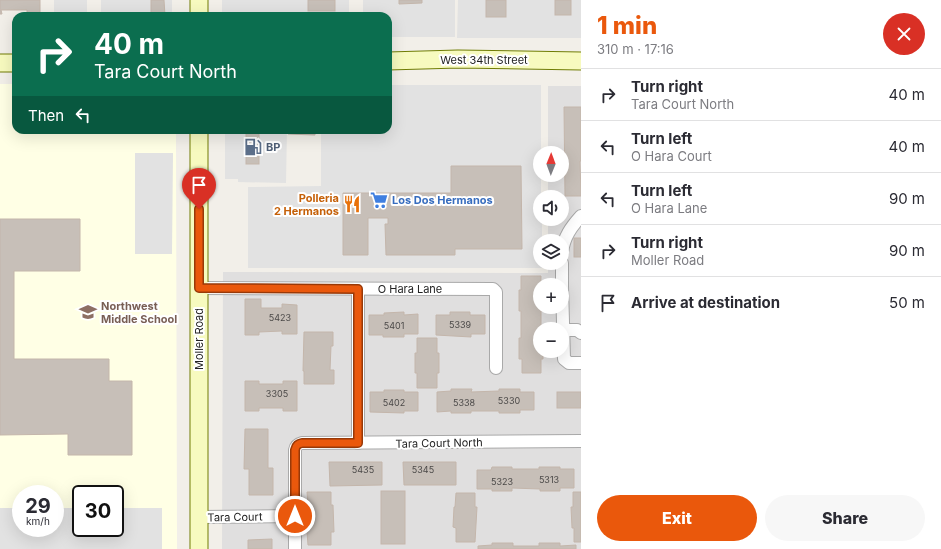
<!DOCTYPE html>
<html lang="en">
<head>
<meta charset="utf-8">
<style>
  body { margin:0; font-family:Inter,sans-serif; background:#f7f7f7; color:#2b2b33; height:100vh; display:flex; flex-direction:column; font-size:15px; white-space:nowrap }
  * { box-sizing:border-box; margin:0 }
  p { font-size:13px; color:#7c7c81 }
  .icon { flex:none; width:22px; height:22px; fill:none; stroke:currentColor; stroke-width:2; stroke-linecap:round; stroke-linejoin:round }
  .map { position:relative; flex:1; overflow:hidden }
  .side { display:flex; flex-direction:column; background:#fff; width:360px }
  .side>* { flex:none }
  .top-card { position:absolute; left:12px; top:12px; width:380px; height:122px; border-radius:12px; box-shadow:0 4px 16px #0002; background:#0b6e4f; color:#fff; overflow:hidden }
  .needle { width:26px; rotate:1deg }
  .tools { position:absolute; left:533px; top:146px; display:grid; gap:8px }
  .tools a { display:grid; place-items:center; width:36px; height:36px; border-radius:50%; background:#fff; box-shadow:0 4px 16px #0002; font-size:20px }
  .speed { position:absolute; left:12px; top:485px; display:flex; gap:8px; font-size:20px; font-weight:700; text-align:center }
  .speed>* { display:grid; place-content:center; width:52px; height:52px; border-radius:50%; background:#fff; box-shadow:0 4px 16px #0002; line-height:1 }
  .speed small { font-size:10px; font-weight:400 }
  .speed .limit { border:2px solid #111; border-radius:6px; background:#fff; color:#111 }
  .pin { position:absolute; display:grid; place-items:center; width:34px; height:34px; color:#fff; margin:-41px -17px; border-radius:50% 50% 50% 0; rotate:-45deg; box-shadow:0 0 4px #0007 }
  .pin .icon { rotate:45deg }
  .me { position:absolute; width:44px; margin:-22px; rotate:0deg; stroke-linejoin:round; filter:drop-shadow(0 0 3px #0008) }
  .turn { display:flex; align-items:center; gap:14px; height:84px; padding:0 16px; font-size:18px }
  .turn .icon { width:52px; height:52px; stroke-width:2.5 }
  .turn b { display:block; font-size:28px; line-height:34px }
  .then { display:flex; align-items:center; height:38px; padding:0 16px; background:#0003; gap:8px; font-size:15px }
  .round { display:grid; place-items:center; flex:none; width:42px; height:42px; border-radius:21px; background:#f7f7f7 }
  .headline { display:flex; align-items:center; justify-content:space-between; height:68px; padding:0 16px }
  h1 { font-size:24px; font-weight:800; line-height:30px; color:#ea580c }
  .button { display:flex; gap:8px; margin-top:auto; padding:8px 16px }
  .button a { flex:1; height:46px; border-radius:24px; background:#ea580c; color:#fff; font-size:16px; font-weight:800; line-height:46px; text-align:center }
  .button a+a { background:#f7f7f7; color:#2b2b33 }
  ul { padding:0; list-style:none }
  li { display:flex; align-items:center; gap:12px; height:52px; padding:0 16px; border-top:1px solid #e1e1e2 }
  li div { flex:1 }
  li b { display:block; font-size:15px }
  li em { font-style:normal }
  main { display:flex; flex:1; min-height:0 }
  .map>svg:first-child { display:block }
  .residential { fill:#e0dfdf; fill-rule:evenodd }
  .education { fill:#ffffe5; fill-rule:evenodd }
  .parking { fill:#e2e2e2 }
  .building { fill:#c7bfb8; stroke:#c4b6ab }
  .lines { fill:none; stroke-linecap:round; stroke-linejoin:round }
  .street-casing { stroke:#a9a9a9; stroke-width:14 }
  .secondary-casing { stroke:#707d05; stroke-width:19 }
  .street { stroke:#fff; stroke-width:12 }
  .secondary { stroke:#f7fabf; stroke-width:17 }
  .route-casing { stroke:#983908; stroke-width:10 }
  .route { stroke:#ea580c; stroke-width:7 }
  .labels { text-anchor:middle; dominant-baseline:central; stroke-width:4; stroke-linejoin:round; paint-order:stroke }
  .number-label { font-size:9px; fill:#4b4948 }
  .street-label { font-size:11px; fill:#222; stroke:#fff }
  .service-label { font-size:11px; font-weight:bold; fill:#4e5e75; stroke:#fff; text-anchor:start }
  .food-label { font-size:11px; font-weight:bold; fill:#c56008; stroke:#fff; text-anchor:end }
  .shop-label { font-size:11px; font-weight:bold; fill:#366cbe; stroke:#fff; text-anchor:start }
  .education-label { font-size:11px; font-weight:bold; fill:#785e54; stroke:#fff; text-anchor:start }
</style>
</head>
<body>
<main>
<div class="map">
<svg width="581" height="549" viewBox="0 0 581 549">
  <rect width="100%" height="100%" fill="#f2efe9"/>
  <path class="residential" d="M548,86h33v463h-359l1,-277 325,1v-10h14v-22h-14v-22h14v-22h-14v-22h14v-22h-14zM540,285h22v22h-22zM540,329h22v22h-22z"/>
  <path class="education" d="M0,84h16v46h160l1,419h-177zM21,494h34v34h-34zM81,494h34v34h-34z"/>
  <g class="parking">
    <rect x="54" y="0" width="33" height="16"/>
    <rect x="101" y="0" width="71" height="16"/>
    <rect x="222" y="0" width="127" height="16"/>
    <path d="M363,0h92v37h-67v-21h-25z"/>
    <path d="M458,0h123v38h-124z"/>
    <path d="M388,85h153v68h-1v22h1v22h-1v22h2v22h-2v22h2v5h-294v-81l73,-1v-56h67z"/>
    <path d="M225,130h62l-1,53 -48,-1v-3h-13z"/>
    <path d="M135,153h38l-1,101h-37z"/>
    <path d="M0,508h21v20h34v-20h26v20h34v-20h47v41h-162z"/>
  </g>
  <g class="building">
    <path d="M0,0h40v15h-13v-5h-26l1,4h-2z"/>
    <path d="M151,0h13l1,16h-29v-2h15z"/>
    <rect x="308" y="0" width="27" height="11"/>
    <path d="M399,0h23v3l-23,1z"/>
    <rect x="486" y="0" width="20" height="17"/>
    <rect x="555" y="0" width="16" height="15"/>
    <path d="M564,107h17v54h-1l1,35h-16z"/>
    <rect x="246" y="130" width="13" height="34"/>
    <path d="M288,130h27v5l-27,-1z"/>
    <path d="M451,166h70l1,83h-67v6h-69l-1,-31h3v-6h-20v37h-25v-62h108z"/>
    <path d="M0,219h80v52h-66v88h95v22h23v74h-64v-21l-68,1z"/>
    <rect x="574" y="238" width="7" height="19"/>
    <path d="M521,276h20l-1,31h3v4h-2v18h-1v22h3v8h-2v14h-19v-14h-3v-21h2v-27h-2v-21h2z"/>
    <path d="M245,299h16v9h21v-4l15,1v29h-15v-3l-23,1v3h-14z"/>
    <path d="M404,312v3l14,-1v20h-14v3h-21v-2h-14v-20h15v-2z"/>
    <path d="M450,312h20v3h15v19h-14v3l-35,-2v-20h14z"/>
    <path d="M304,332h29v14h-2l-1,24h4v14h-30v-13h-1z"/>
    <path d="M417,338h20v15h2v20h-2v15h-20v-15h-2v-20h2z"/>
    <path d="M245,381h14v3h24v-3h14v30h-14v-3h-24v3h-14z"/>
    <path d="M451,389h21l-1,3 28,-1v-2h21v3h14v18h-14v3h-21v-2h-28v2h-20v-2l-14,1v-20l14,-1z"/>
    <path d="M384,390h20v2h14v19h-14v2l-34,-1v-20h14z"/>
    <rect x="557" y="392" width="24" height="16"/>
    <path d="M245,429h23v39h5v27h-24v-26h-5z"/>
    <path d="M329,462h53v23l-52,1z"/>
    <path d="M403,462h53v23h-52z"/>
    <path d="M492,467h20v2h27v-2h21v2h14v19h-14v3h-20v-2l-28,-1v3h-20v-2h-15v-19h14z"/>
    <rect x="381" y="491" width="24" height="53"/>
    <path d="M307,492h24v13h2l1,27h-3v13h-23l-1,-13h-1v-27h2z"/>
    <path d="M573,492h8v50h-7v-14h-2l-1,-21h2z"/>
    <path d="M456,493h19v14h2l-2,35h-19v-14l-3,-1 1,-20h1z"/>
    <path d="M272,539v10h-24v-9z"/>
    <path d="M492,543h21v3h26v-3h21v3l16,-1v4h-98v-3l14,-1z"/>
  </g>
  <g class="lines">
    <g class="street-casing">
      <g id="street">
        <path d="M562,252c2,-15 9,-25 19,-36"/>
        <path d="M562,263v22"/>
        <path d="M562,286l2,73 5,4h12"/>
        <path d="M199,288l294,1 3,3v76"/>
        <path d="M563,330h14l4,3"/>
        <path d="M358,443v-154"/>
        <path d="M199,517l96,-1"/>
        <path d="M295,549v-99c1,-5 3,-6 7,-7l279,-2"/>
      </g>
    </g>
    <g class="secondary-casing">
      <g id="secondary">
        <path d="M199,16v-16"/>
        <path d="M388,61l70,-2 123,2"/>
        <path d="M0,63h16"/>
        <path d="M199,549v-419"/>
      </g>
    </g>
    <use href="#street" class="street"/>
    <use href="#secondary" class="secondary"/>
  </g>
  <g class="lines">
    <g class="route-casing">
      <path id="route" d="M199,209v79l159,1v154h-56c-4,1 -6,2 -7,7v66"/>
    </g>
    <use href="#route" class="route"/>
  </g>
  <defs>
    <g id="fuel-bare" transform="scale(1.38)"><path d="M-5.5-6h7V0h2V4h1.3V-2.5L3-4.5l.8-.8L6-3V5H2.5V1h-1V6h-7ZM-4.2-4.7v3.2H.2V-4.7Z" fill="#5c6f8a" stroke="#fff" stroke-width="2.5" paint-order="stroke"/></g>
    <g id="supermarket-bare" transform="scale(1.38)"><path d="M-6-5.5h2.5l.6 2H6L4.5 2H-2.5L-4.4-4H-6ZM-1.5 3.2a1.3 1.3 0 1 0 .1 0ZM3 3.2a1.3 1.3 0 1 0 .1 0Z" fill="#3f7fe0" stroke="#fff" stroke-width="2.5" paint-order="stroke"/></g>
    <g id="restaurant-bare" transform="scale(1.38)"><path d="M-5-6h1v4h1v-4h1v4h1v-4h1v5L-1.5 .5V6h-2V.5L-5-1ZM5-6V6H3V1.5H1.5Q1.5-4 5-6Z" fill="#e8710a" stroke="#fff" stroke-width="2.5" paint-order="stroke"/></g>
    <g id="school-bare" transform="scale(1.38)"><path d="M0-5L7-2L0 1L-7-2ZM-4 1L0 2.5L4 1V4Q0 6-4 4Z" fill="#8d6e63" stroke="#fff" stroke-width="2.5" paint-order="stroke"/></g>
  </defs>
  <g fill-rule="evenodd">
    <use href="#fuel-bare" x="253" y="147"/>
    <use href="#supermarket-bare" x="379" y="200"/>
    <use href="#restaurant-bare" x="352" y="204"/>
    <use href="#school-bare" x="88" y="312"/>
  </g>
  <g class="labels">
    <g class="number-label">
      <text x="280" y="317">5423</text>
      <text x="460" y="324">5339</text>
      <text x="394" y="325">5401</text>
      <text x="277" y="393">3305</text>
      <text x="509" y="400">5330</text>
      <text x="394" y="402">5402</text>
      <text x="464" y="402">5338</text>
      <text x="363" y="469">5435</text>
      <text x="423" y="469">5345</text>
      <text x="549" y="479">5313</text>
      <text x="502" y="481">5323</text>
    </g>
    <g class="street-label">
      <text x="484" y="60">West 34th Street</text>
      <text x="410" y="289">O Hara Lane</text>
      <text transform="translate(199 339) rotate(-90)">Moller Road</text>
      <text transform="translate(439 443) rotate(-1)">Tara Court North</text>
      <text transform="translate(235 517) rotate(-1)">Tara Court</text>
    </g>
    <g class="service-label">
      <text x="266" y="147">BP</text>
    </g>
    <g class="food-label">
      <text x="339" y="198">Polleria<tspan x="339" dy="13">2 Hermanos</tspan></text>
    </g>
    <g class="shop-label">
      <text x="392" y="200">Los Dos Hermanos</text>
    </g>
    <g class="education-label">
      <text x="101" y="306">Northwest<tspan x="101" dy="13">Middle School</tspan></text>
    </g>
  </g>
</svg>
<div class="tools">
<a><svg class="needle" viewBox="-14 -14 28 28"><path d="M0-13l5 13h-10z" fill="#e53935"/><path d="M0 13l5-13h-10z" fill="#7c7c81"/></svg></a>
<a><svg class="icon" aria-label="sound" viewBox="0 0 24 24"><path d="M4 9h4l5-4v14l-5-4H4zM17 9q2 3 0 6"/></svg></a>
<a><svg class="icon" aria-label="layers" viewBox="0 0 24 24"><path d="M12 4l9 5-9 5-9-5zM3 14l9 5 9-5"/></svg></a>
<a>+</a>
<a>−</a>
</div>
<div class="speed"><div>29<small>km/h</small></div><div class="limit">30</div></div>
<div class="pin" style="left:199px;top:209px;background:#d93025"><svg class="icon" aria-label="arrive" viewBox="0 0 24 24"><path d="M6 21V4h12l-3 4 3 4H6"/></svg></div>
<svg class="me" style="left:295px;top:516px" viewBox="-20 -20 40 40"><circle r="17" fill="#ea580c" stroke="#fff" stroke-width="3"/><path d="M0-11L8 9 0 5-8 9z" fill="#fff"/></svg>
<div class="top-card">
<div class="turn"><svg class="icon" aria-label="right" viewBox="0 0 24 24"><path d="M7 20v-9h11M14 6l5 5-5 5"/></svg><div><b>40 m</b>Tara Court North</div></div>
<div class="then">Then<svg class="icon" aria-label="left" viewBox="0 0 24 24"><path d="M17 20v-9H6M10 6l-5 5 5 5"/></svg></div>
</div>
</div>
<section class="side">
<div class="headline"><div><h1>1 min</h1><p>310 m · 17:16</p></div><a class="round" style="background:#d93025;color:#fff"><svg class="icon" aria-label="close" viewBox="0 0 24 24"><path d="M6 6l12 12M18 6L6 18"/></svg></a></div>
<ul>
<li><svg class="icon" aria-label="right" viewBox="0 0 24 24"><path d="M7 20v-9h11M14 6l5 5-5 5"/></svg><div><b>Turn right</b><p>Tara Court North</p></div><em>40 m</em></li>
<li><svg class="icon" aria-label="left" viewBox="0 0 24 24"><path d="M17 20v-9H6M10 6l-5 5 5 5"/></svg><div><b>Turn left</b><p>O Hara Court</p></div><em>40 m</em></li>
<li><svg class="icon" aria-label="left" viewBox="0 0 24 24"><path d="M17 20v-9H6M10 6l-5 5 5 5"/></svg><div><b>Turn left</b><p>O Hara Lane</p></div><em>90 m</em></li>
<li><svg class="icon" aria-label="right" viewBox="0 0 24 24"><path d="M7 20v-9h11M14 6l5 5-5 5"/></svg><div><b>Turn right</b><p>Moller Road</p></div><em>90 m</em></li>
<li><svg class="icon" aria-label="arrive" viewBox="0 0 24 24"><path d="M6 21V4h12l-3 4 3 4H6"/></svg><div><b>Arrive at destination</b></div><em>50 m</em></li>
</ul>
<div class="button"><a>Exit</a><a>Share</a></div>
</section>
</main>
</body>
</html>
